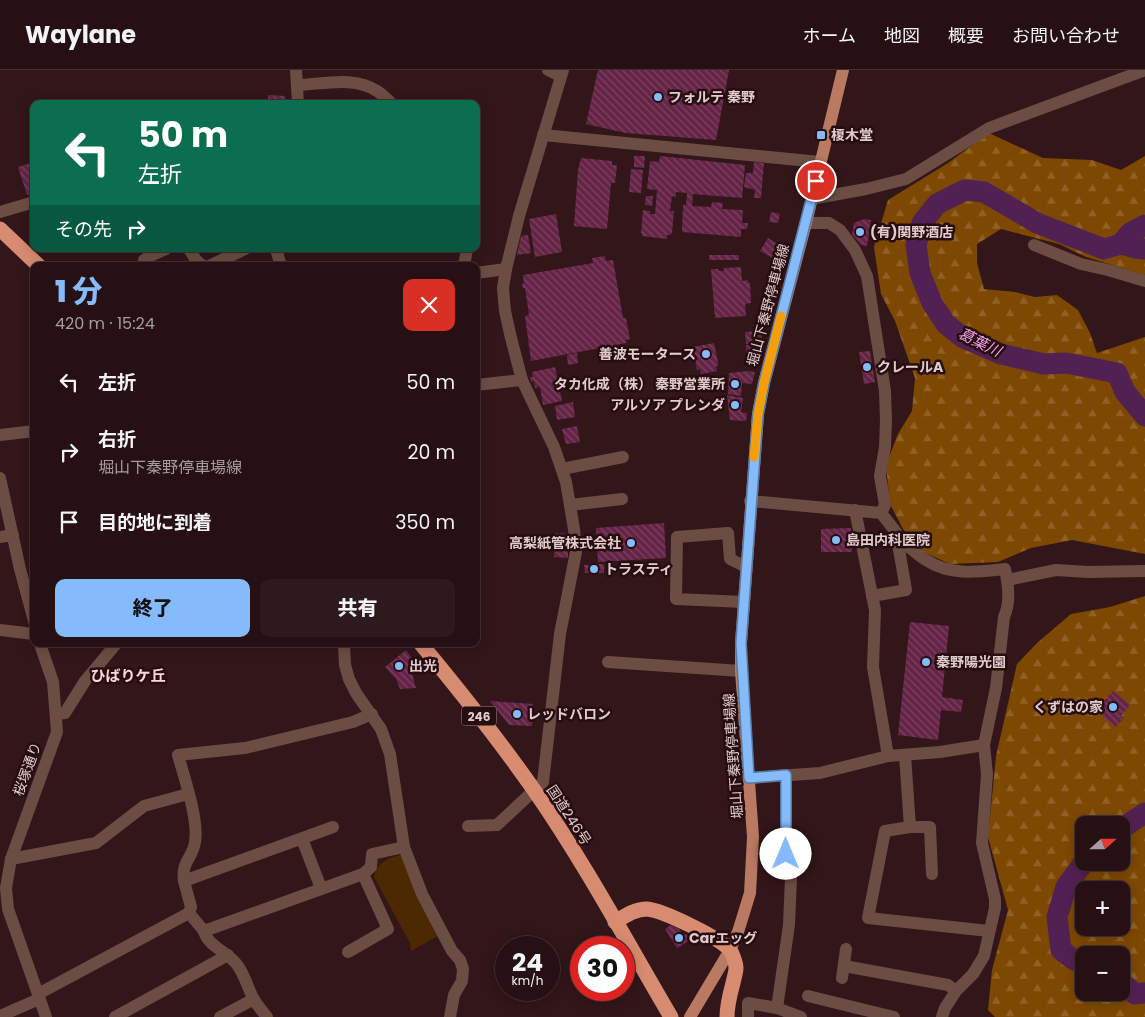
<!DOCTYPE html>
<html lang="ja">
<head>
<meta charset="utf-8">
<style>
  body { margin:0; font-family:Poppins,"Noto Sans JP",sans-serif; background:#2e191c; color:#f1f3f6; height:100vh; display:flex; flex-direction:column; font-size:19px; white-space:nowrap }
  * { box-sizing:border-box; margin:0 }
  p { font-size:16px; color:#a49da0 }
  .icon { flex:none; width:28px; height:28px; fill:none; stroke:currentColor; stroke-width:2; stroke-linecap:round; stroke-linejoin:round }
  .map { position:relative; flex:1; overflow:hidden }
  .drawer { position:absolute; left:30px; top:192px; width:450px; height:385px; display:flex; flex-direction:column; background:#261013; border-radius:10px; box-shadow:0 2px 12px #0003,0 0 0 1px #423033 }
  .drawer>* { flex:none }
  .top-card { position:absolute; left:30px; top:30px; width:450px; height:152px; border-radius:10px; box-shadow:0 2px 12px #0003,0 0 0 1px #423033; background:#0b6e4f; color:#fff; overflow:hidden }
  .needle { width:32px; rotate:69deg }
  .controls { position:absolute; left:1075px; top:746px; display:grid; gap:10px }
  .controls a { display:grid; place-items:center; width:55px; height:55px; border-radius:10px; background:#261013; box-shadow:0 2px 12px #0003,0 0 0 1px #423033; font-size:25px }
  .speed { position:absolute; left:495px; top:866px; display:flex; gap:10px; font-size:25px; font-weight:700; text-align:center }
  .speed>* { display:grid; place-content:center; width:65px; height:65px; border-radius:50%; background:#261013; box-shadow:0 2px 12px #0003,0 0 0 1px #423033; line-height:1 }
  .speed small { font-size:12px; font-weight:400 }
  .speed .limit { border:8px solid #d22; background:#fff; color:#111 }
  .pin { position:absolute; display:grid; place-items:center; width:42px; height:42px; color:#fff; margin:-21px; border:2px solid #fff; border-radius:50%; box-shadow:0 1px 5px #0007 }
  .me { position:absolute; width:55px; margin:-28px; rotate:0deg; stroke-linejoin:round; filter:drop-shadow(0 0 4px #0008) }
  .turn { display:flex; align-items:center; gap:18px; height:105px; padding:0 25px; font-size:22px }
  .turn .icon { width:65px; height:65px; stroke-width:2.5 }
  .turn b { display:block; font-size:35px; line-height:42px }
  .then { display:flex; align-items:center; height:48px; padding:0 25px; background:#0003; gap:10px; font-size:19px }
  .round { display:grid; place-items:center; flex:none; width:52px; height:52px; border-radius:10px; background:#2e191c }
  .head { display:flex; align-items:center; justify-content:space-between; height:85px; padding:0 25px }
  h1 { font-size:30px; font-weight:800; line-height:38px; color:#86bbfb }
  .primary-button { display:flex; gap:10px; margin-top:auto; padding:10px 25px }
  .primary-button a { flex:1; height:58px; border-radius:10px; background:#86bbfb; color:#111; font-size:20px; font-weight:800; line-height:58px; text-align:center }
  .primary-button a+a { background:#2e191c; color:#f1f3f6 }
  ul { padding:0; list-style:none }
  li { display:flex; align-items:center; gap:15px; height:70px; padding:0 25px }
  li div { flex:1 }
  li b { display:block; font-size:19px }
  li em { font-style:normal }
  header { display:flex; align-items:center; gap:30px; box-sizing:border-box; height:70px; padding:0 25px; background:#261013; border-bottom:1px solid #423033 }
  header strong { font-size:24px }
  nav { display:flex; gap:28px; margin-inline-start:auto; font-size:18px }
  .map>svg:first-child { display:block }
  .green { fill:#4c2900 }
  .forest { fill:url(#forest-firs); fill-rule:evenodd }
  .lines { fill:none; stroke-linecap:round; stroke-linejoin:round }
  .river { stroke:#522153; stroke-width:21 }
  .building { fill:url(#building-back-hatch) }
  .minor { stroke:#6c4d43; stroke-width:12 }
  .major { stroke:#b97963; stroke-width:12 }
  .highway { stroke:#d78b70; stroke-width:15 }
  .route-casing { stroke:#577aa3; stroke-width:12 }
  .route { stroke:#86bbfb; stroke-width:9 }
  .slow { stroke:#f59e0b; stroke-width:9 }
  .poi-dot { fill:#86bbfb; stroke:#270d10; stroke-width:2 }
  .labels { text-anchor:middle; dominant-baseline:central; stroke-width:5; stroke-linejoin:round; paint-order:stroke }
  .shield { fill:#270d10; stroke:#a89394; stroke-width:1 }
  .shield-label { font-size:12px; font-weight:bold; fill:#e0cccc }
  .poi-label { font-size:14px; font-weight:bold; fill:#e0cccc; stroke:#270d10; text-anchor:start }
  .street-label { font-size:14px; fill:#e0cccc; stroke:#270d10 }
  .water-label { font-size:15px; font-style:italic; fill:#f1a5f0; stroke:#270d10 }
  .neighbourhood-label { font-size:15px; font-weight:bold; fill:#fdd6d7; stroke:#270d10 }
</style>
</head>
<body>
<header>
<strong>Waylane</strong>
<nav><a>ホーム</a><a>地図</a><a>概要</a><a>お問い合わせ</a></nav>
</header>
<div class="map">
<svg width="1145" height="947" viewBox="0 0 1145 947">
  <defs>
    <pattern id="forest-firs" width="22" height="20" patternUnits="userSpaceOnUse" patternTransform="scale(1.25)"><rect width="22" height="20" fill="#7d4802"/><path d="M5 1l3.5 6h-7zM16 11l3.5 6h-7z" fill="#8f6126"/></pattern>
    <pattern id="building-back-hatch" width="6" height="6" patternUnits="userSpaceOnUse" patternTransform="scale(1.25)"><rect width="6" height="6" fill="#652446"/><path d="M-1 5l2 2M0 0l6 6M5-1l2 2" fill="none" stroke="#7b4360"/></pattern>
  </defs>
  <rect width="100%" height="100%" fill="#321619"/>
  <path class="green" d="M400,785l4,3 34,78 -27,15 -1,-8 -36,-66c3,-14 13,-19 26,-22z"/>
  <g class="forest">
    <path d="M989,63l54,25 49,2 29,10 24,-14v119l-59,-18 -27,-13 -58,-15 -24,15v19l7,26 31,3 20,5 22,-2 21,15 12,23 7,20 48,-16v217l-73,-14 -41,8 -33,14 -48,2 -29,-13 -18,-22 -13,-25 -4,-39 12,-31 14,-23 3,-33 -20,-57 -14,-27 -7,-47 14,-47 60,-37z"/>
    <path d="M1145,526v421h-150l-7,-7 4,-40 16,-60 -20,-73 8,-81 21,-92 20,-21 34,-29 39,-7zM1084,755h37v37h-37zM1084,820h37v38h-37zM1084,885h37v37h-37z"/>
  </g>
  <g class="lines">
    <g class="river">
      <path d="M1145,155l-15,8 -9,11 -17,5 -67,-26 -53,-31 -19,-2 -28,14 -15,19 -6,22 4,28 12,30 14,21 16,13 39,17 43,10 22,-1 51,10 8,19 20,24"/>
      <path d="M1121,174l14,4 10,1"/>
      <path d="M1121,759l24,-16"/>
      <path d="M1084,792l-18,25 -9,30 4,33 13,10 10,2"/>
      <path d="M1121,912l14,12 10,-1"/>
    </g>
  </g>
  <g class="building">
    <path d="M598,0h131l-13,70 -90,-7 -40,-9z"/>
    <path d="M268,25l17,1v8h-17z"/>
    <path d="M634,86h11l-1,12 -10,-1z"/>
    <path d="M660,86l85,9 -3,33 -49,-4 -1,12 19,1 1,-5 11,1 -1,6 21,1 -1,13h6l-1,6h-6v8l-59,-5 1,-27h3l1,-12 -11,-1v5l-4,-1 -2,15h4l-2,22 -2,2h-3v4l-25,-3v-3h-1l2,-23 7,1v3h5l2,-24 -10,-1 3,-28 9,1z"/>
    <path d="M581,88l31,3v4h5l-2,18h-4l-4,46 -33,-3 4,-56z"/>
    <path d="M34,92v31l-7,2 -9,-28z"/>
    <path d="M754,92l10,1 -3,35h-7l1,-8 -11,-3 2,-14h7z"/>
    <path d="M631,99l12,1 -2,23 -12,-1z"/>
    <path d="M646,126h7l-1,10 -7,-1z"/>
    <path d="M771,142l9,2 -2,9 -9,-1z"/>
    <path d="M556,144l6,38 -27,5 -6,-38z"/>
    <path d="M864,149l7,1 -4,26 -6,-1 -9,-10 2,-12z"/>
    <path d="M528,165l3,18 -14,2 4,-19z"/>
    <path d="M768,168l15,9 -7,13 -16,-9z"/>
    <rect x="709" y="185" width="30" height="5"/>
    <path d="M605,186l1,5 7,-1 10,58h3l4,21 -4,1v3l-9,2 2,10 -18,4 -1,-11 -69,13 -6,-45 4,-1 -4,-27h-2l-1,-4 2,-1 -1,-8 70,-12 -1,-5z"/>
    <path d="M741,197l1,14 6,-1v3l2,-1 1,21 -6,1 1,12 -31,2 -4,-49h7l1,2h5v-3z"/>
    <path d="M758,261v2h3l1,9 -16,2 -1,-12z"/>
    <path d="M714,273l4,19v4h-2l1,5 -16,3 -1,-5 -3,1 -4,-23z"/>
    <path d="M759,274v13l-13,1v-13z"/>
    <path d="M870,281l5,31 -11,2 -5,-32z"/>
    <path d="M577,283l1,10 -10,2 -1,-10z"/>
    <path d="M555,297l7,34 -19,4 -3,-18 -5,1 -1,-7 -3,1 -1,-5h3l-1,-5z"/>
    <path d="M748,301l7,1 -3,12 -10,-1 -1,13 -13,-2 1,-21z"/>
    <path d="M727,325l16,3 -2,14 6,1 -1,8 -16,-1z"/>
    <path d="M573,332l2,15 -18,3 -2,-14z"/>
    <path d="M577,356l3,16 -14,2 -4,-15z"/>
    <path d="M664,453l2,35 -68,4 -2,-34z"/>
    <path d="M851,458l1,24h-31v-23z"/>
    <path d="M555,463l13,1v24l-14,-1z"/>
    <path d="M604,494v9h-19l-1,-8z"/>
    <path d="M910,552l39,4 -7,71 21,3 -2,12 -20,-2 -3,30 -40,-5z"/>
    <path d="M406,580l8,12 -4,4 6,22 -16,1 -4,-10 -11,-12z"/>
    <path d="M1113,621l17,14 -9,11 3,2 -9,9 -20,-17z"/>
    <path d="M490,631l43,3 -1,22 -23,-1z"/>
    <path d="M671,855l8,4 4,7 3,-2 4,6 -13,8 -12,-19z"/>
  </g>
  <g class="lines">
    <g class="minor">
      <path d="M296,0l2,34"/>
      <path d="M548,0l12,6"/>
      <path d="M298,15c25,-1 57,-9 79,6 5,3 10,8 15,13"/>
      <path d="M543,65l277,27"/>
      <path d="M811,129l55,-10 40,-10 83,-51 156,-58"/>
      <path d="M0,142l34,-10"/>
      <path d="M806,153h23l11,7 15,20 12,26 18,115 1,29 -1,27 -5,29 5,29 -4,8"/>
      <path d="M1034,175l47,19 27,6 37,11"/>
      <path d="M189,179l7,11 7,6"/>
      <path d="M276,179l5,17"/>
      <path d="M144,196v-6l6,-4 16,-7"/>
      <path d="M209,196l36,-17"/>
      <path d="M464,196l3,-17"/>
      <path d="M476,203l30,-4"/>
      <path d="M476,315l46,-5"/>
      <path d="M0,365l34,-4"/>
      <path d="M562,399l61,-12"/>
      <path d="M0,408l20,91 14,52"/>
      <path d="M750,431l131,12 15,19 10,58 -34,6"/>
      <path d="M570,435l52,-6"/>
      <path d="M855,440l20,100 -2,57 15,89"/>
      <path d="M0,467l13,-2"/>
      <path d="M897,470c11,4 19,14 29,20 24,16 51,12 79,9 3,15 6,33 -1,48l-8,71 -12,57 3,29 -5,69 13,56v9l-11,48 -11,18 -17,17 -11,17 -3,9"/>
      <path d="M1007,510l49,-10 32,2 57,-1"/>
      <path d="M744,532l-68,-3 1,-62 51,-4 2,26 16,8"/>
      <path d="M0,560l34,4"/>
      <path d="M40,574l13,38 4,50 -46,127 -5,29 2,21 38,108"/>
      <path d="M344,574l1,21 4,14 7,14 25,36 9,25 14,93 18,47 30,57 8,9 3,9 -1,12 -8,14 -4,22"/>
      <path d="M608,592l133,9"/>
      <path d="M56,644l9,-1 20,-32 31,-37"/>
      <path d="M905,685l5,72"/>
      <path d="M749,708l71,-5 68,-17 52,-4 44,-7"/>
      <path d="M468,756l29,-1 46,-43 17,-148 16,-82 -2,-23 -8,-47 -12,-35 -32,-67 -11,-42 -6,-27 -2,-23 3,-19 13,-53 44,-146"/>
      <path d="M333,757l-149,54 7,26 -2,6 15,18 159,-57 8,-7 1,-13 32,-7"/>
      <path d="M302,769l19,49"/>
      <path d="M11,789l85,-16 48,-37 44,-12"/>
      <path d="M932,804l-2,-47h-20l-25,4 -17,87 121,13"/>
      <path d="M184,811c-3,-20 9,-23 11,-39 4,-22 -11,-65 -17,-87l67,-7 108,-26 19,-8"/>
      <path d="M204,861c4,16 25,21 34,35 7,10 10,22 15,32 4,7 9,13 14,19"/>
      <path d="M348,882l40,-23 -25,-55"/>
      <path d="M844,896l104,19 8,6"/>
      <path d="M842,908l4,-29"/>
      <path d="M38,924l151,-81"/>
      <path d="M808,926l86,21"/>
      <path d="M777,938l24,9"/>
      <path d="M0,946l39,-17"/>
      <path d="M115,947l113,-62"/>
      <path d="M220,947l34,-18"/>
      <path d="M748,947v-14l29,5 12,-83 2,-47 -5,-24v-79"/>
    </g>
    <path class="major" d="M690,947l40,-67 8,-18 12,-39 3,-56 -12,-166v-28l17,-229 6,-31 42,-160 37,-153"/>
    <g class="highway">
      <path d="M0,159l39,37"/>
      <path d="M421,574c39,47 78,96 113,146 50,72 93,152 137,227"/>
      <path d="M615,852c10,-6 20,-13 32,-13 15,1 73,29 83,41 2,3 6,13 6,18 0,4 -2,10 -3,15 -3,11 -6,22 -6,34"/>
    </g>
  </g>
  <g class="lines">
    <g class="route-casing">
      <path id="route" d="M786,784v-79l-37,3 -8,-135 17,-229 6,-31 52,-202"/>
    </g>
    <use href="#route" class="route"/>
    <path class="slow" d="M754,387l4,-43 6,-31 17,-67"/>
  </g>
  <g class="poi-dot">
    <circle cx="658" cy="27" r="5"/>
    <rect x="816" y="60" width="10" height="10" rx="2.5"/>
    <circle cx="860" cy="162" r="5"/>
    <circle cx="706" cy="284" r="5"/>
    <circle cx="867" cy="297" r="5"/>
    <circle cx="735" cy="314" r="5"/>
    <circle cx="735" cy="335" r="5"/>
    <circle cx="836" cy="470" r="5"/>
    <circle cx="631" cy="473" r="5"/>
    <circle cx="594" cy="499" r="5"/>
    <circle cx="926" cy="592" r="5"/>
    <circle cx="399" cy="596" r="5"/>
    <circle cx="1113" cy="637" r="5"/>
    <circle cx="517" cy="644" r="5"/>
    <circle cx="679" cy="868" r="5"/>
  </g>
  <g class="labels">
    <rect class="shield" x="461.5" y="636.5" width="35" height="19" rx="4"/>
    <g class="shield-label">
      <text x="479" y="646">246</text>
    </g>
    <g class="poi-label">
      <text x="668" y="27">フォルテ 秦野</text>
      <text x="831" y="65">榎木堂</text>
      <text x="870" y="162">(有)関野酒店</text>
      <text x="696" y="284" text-anchor="end">善波モータース</text>
      <text x="877" y="297">クレールA</text>
      <text x="725" y="314" text-anchor="end">タカ化成（株） 秦野営業所</text>
      <text x="725" y="335" text-anchor="end">アルソア プレンダ</text>
      <text x="846" y="470">島田内科医院</text>
      <text x="621" y="473" text-anchor="end">高梨紙管株式会社</text>
      <text x="604" y="499">トラスティ</text>
      <text x="936" y="592">秦野陽光園</text>
      <text x="409" y="596">出光</text>
      <text x="1103" y="637" text-anchor="end">くずはの家</text>
      <text x="527" y="644">レッドバロン</text>
      <text x="689" y="868">Carエッグ</text>
    </g>
    <g class="street-label">
      <text transform="translate(768 235) rotate(-75)">堀山下秦野停車場線</text>
      <text transform="translate(733 686) rotate(-94)">堀山下秦野停車場線</text>
      <text transform="translate(27 699) rotate(-70)">桜塚通り</text>
      <text transform="translate(569 745) rotate(57)">国道246号</text>
    </g>
    <g class="water-label">
      <text transform="translate(980 272) rotate(26)">葛葉川</text>
    </g>
    <g class="neighbourhood-label">
      <text x="128" y="605">ひばりケ丘</text>
    </g>
  </g>
</svg>
<div class="controls">
<a><svg class="needle" viewBox="-14 -14 28 28"><path d="M0-13l5 13h-10z" fill="#e53935"/><path d="M0 13l5-13h-10z" fill="#a49da0"/></svg></a>
<a>+</a>
<a>−</a>
</div>
<div class="speed"><div>24<small>km/h</small></div><div class="limit">30</div></div>
<div class="pin" style="left:816px;top:111px;background:#d93025"><svg class="icon" aria-label="arrive" viewBox="0 0 24 24"><path d="M6 21V4h12l-3 4 3 4H6"/></svg></div>
<svg class="me" style="left:786px;top:784px" viewBox="-20 -20 40 40"><circle r="19" fill="#fff"/><path d="M0-13L10 11 0 6-10 11z" fill="#86bbfb"/></svg>
<div class="top-card">
<div class="turn"><svg class="icon" aria-label="left" viewBox="0 0 24 24"><path d="M17 20v-9H6M10 6l-5 5 5 5"/></svg><div><b>50 m</b>左折</div></div>
<div class="then">その先<svg class="icon" aria-label="right" viewBox="0 0 24 24"><path d="M7 20v-9h11M14 6l5 5-5 5"/></svg></div>
</div>
<section class="drawer">
<div class="head"><div><h1>1 分</h1><p>420 m · 15:24</p></div><a class="round" style="background:#d93025;color:#fff"><svg class="icon" aria-label="close" viewBox="0 0 24 24"><path d="M6 6l12 12M18 6L6 18"/></svg></a></div>
<ul>
<li><svg class="icon" aria-label="left" viewBox="0 0 24 24"><path d="M17 20v-9H6M10 6l-5 5 5 5"/></svg><div><b>左折</b></div><em>50 m</em></li>
<li><svg class="icon" aria-label="right" viewBox="0 0 24 24"><path d="M7 20v-9h11M14 6l5 5-5 5"/></svg><div><b>右折</b><p>堀山下秦野停車場線</p></div><em>20 m</em></li>
<li><svg class="icon" aria-label="arrive" viewBox="0 0 24 24"><path d="M6 21V4h12l-3 4 3 4H6"/></svg><div><b>目的地に到着</b></div><em>350 m</em></li>
</ul>
<div class="primary-button"><a>終了</a><a>共有</a></div>
</section>
</div>
</body>
</html>
